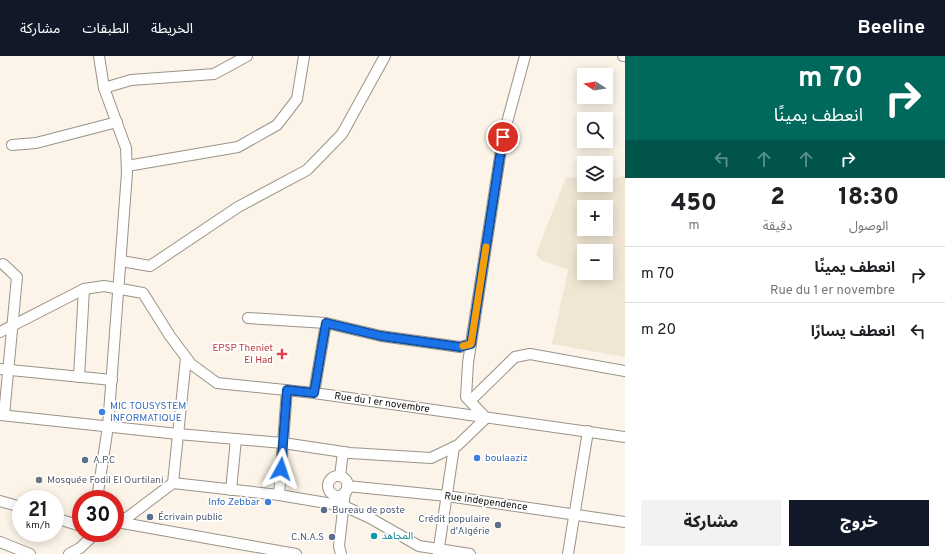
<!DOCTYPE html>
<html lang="ar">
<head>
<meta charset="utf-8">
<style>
  body { margin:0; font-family:Overpass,"Noto Sans Arabic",sans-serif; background:#f2f2f2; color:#202124; direction:rtl; height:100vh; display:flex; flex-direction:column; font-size:15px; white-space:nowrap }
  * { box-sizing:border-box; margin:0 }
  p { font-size:13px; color:#757577 }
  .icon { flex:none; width:22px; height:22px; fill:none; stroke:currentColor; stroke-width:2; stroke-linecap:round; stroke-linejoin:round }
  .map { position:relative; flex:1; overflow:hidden; direction:ltr }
  .sheet { display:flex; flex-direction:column; background:#fff; width:320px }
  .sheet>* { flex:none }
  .banner { background:#00695c; color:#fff; overflow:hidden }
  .needle { width:26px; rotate:282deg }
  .tools { position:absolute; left:577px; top:12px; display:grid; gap:8px }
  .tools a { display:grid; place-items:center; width:36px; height:36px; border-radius:0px; background:#fff; box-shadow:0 2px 10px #0003; font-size:20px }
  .speed { position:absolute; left:12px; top:434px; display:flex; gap:8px; font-size:20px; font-weight:700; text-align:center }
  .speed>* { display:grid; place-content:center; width:52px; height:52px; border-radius:50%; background:#fff; box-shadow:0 2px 10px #0003; line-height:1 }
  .speed small { font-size:10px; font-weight:400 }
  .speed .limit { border:6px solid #d22; background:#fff; color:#111 }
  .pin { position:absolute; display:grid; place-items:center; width:34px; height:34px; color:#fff; margin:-17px; border:2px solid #fff; border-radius:50%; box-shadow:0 1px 4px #0007 }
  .me { position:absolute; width:44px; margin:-22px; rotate:5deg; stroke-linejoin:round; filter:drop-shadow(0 0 3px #0008) }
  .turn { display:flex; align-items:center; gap:14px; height:84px; padding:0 16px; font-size:18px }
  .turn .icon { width:52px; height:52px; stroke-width:2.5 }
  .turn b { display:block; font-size:28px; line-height:34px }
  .lanes { display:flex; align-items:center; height:38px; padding:0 16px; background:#0003; justify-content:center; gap:20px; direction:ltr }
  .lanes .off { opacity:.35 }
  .eta { display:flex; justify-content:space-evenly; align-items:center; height:68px; text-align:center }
  .eta b { font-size:24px; font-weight:800; line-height:28px }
  .action { display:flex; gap:8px; margin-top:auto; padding:8px 16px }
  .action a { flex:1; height:46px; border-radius:0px; background:#111827; color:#fff; font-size:16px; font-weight:800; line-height:46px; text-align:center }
  .action a+a { background:#f2f2f2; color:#202124 }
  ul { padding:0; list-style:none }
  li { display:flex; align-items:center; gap:12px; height:56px; padding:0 16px; border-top:1px solid #e0e0e0 }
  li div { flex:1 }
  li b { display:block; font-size:15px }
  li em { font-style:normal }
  header { display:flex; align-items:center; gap:24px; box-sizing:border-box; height:56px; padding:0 20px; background:#111827; color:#fff }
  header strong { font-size:19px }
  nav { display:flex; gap:22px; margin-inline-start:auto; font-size:14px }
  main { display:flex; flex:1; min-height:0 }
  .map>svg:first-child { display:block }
  .built { fill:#f1e6d4; fill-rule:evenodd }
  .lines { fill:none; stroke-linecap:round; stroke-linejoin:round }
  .minor-casing { stroke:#9a9388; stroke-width:12 }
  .minor { stroke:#fff; stroke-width:10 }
  .route-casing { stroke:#114b97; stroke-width:10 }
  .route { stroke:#1a73e8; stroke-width:7 }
  .slow { stroke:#f59e0b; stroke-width:7 }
  .health-dot { fill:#e0444e; stroke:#fff; stroke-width:1.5 }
  .shop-dot { fill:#3f7fe0; stroke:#fff; stroke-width:1.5 }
  .service-dot { fill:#5c6f8a; stroke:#fff; stroke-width:1.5 }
  .worship-dot { fill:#6b7280; stroke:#fff; stroke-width:1.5 }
  .culture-dot { fill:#0f9aa8; stroke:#fff; stroke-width:1.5 }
  .labels { text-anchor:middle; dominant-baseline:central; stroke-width:3.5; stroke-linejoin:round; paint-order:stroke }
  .health-label { font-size:10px; fill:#be3a42; stroke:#fff; text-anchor:end }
  .street-label { font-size:10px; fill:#0f0c09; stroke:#fff }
  .shop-label { font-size:10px; fill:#366cbe; stroke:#fff; text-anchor:start }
  .service-label { font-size:10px; fill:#4e5e75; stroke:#fff; text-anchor:start }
  .worship-label { font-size:10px; fill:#5b616d; stroke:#fff; text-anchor:start }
  .culture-label { font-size:10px; fill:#0d838f; stroke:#fff; text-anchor:start }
</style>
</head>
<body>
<header>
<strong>Beeline</strong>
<nav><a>الخريطة</a><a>الطبقات</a><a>مشاركة</a></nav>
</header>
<main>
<section class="sheet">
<div class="banner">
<div class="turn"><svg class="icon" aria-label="right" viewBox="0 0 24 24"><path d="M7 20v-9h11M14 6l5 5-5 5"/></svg><div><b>70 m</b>انعطف يمينًا</div></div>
<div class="lanes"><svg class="icon off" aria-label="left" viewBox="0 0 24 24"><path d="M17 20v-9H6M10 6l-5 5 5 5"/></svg><svg class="icon off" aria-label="ahead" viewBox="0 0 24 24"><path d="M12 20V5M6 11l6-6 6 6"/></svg><svg class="icon off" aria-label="ahead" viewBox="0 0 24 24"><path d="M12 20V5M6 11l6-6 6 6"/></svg><svg class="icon" aria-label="right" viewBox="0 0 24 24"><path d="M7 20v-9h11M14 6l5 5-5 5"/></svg></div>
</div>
<div class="eta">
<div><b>18:30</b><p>الوصول</p></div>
<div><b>2</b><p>دقيقة</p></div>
<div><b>450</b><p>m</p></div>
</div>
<ul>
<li><svg class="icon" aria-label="right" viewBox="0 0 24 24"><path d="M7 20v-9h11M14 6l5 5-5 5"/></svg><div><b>انعطف يمينًا</b><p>Rue du 1 er novembre</p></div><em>70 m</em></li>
<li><svg class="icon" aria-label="left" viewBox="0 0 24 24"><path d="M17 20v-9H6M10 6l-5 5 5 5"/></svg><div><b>انعطف يسارًا</b></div><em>20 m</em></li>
</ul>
<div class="action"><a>خروج</a><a>مشاركة</a></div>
</section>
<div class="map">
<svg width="625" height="498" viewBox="0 0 625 498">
  <rect width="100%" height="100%" fill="#fcf4e8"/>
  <path class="built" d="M625,119v182l-73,-13 16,-74 -27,-10 -5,-6 30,-77 18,2v6h22v-3zM584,151h22v22h-22zM584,195h22v22h-22z"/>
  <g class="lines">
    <g class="minor-casing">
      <g id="minor">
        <path d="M623,0h2"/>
        <path d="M104,32l27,-8 83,-6 33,-18"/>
        <path d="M12,89l24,-2 81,-21"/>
        <path d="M127,110l111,-19 39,-22 20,-26 7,-43"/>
        <path d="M121,205l29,5 88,-59 69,-37 35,-36 43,-78"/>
        <path d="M3,208l14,13 -13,138"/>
        <path d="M248,262l78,5 55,13 79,11 11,-3"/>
        <path d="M0,276l84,-43 20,-3 39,7 27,43 21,28 26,19 97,10 311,44"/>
        <path d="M0,313l112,11"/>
        <path d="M79,321l5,-88"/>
        <path d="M314,337l12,-70"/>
        <path d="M470,345l45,-44 15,-3 95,17"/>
        <path d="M0,359l178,19 105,9 67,10 81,5 27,-13 28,-27 -20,-21 2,-34 35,-226 22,-81"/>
        <path d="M340,420l3,-24"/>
        <circle cx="338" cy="430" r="10"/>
        <path d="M173,427l13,-125"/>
        <path d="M347,430l100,10 178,26"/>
        <path d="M231,434l5,-51"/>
        <path d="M279,439l8,-105"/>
        <path d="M97,443l11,-73 19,-253 -1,-25 -22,-60 -5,-32"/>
        <path d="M0,445l21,6"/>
        <path d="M55,462l26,8"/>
        <path d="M117,466l179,32"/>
        <path d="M115,467l13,-6 45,-34 106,12 65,11 26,12 49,28 51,8"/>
        <path d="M0,486l30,12"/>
        <path d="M69,498l11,-6 16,-15"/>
        <path d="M341,498l-2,-8 6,-54"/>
        <path d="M438,498l16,-107"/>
        <path d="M568,498l20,-123"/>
      </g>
    </g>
    <use href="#minor" class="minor"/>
  </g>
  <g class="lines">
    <g class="route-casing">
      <path id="route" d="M281,413l6,-79 27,3 12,-70 55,13 79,11 11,-3 32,-207"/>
    </g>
    <use href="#route" class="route"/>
    <path class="slow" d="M463,290l8,-2 15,-97"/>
  </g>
  <path class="health-dot" d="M280 292h4v4h4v4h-4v4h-4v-4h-4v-4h4z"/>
  <g class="shop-dot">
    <circle cx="102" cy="356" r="4"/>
    <circle cx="477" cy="402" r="4"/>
    <circle cx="268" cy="446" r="4"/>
  </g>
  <g class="service-dot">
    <circle cx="85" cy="404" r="4"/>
    <circle cx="324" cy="454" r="4"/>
    <circle cx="150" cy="461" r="4"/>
    <circle cx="498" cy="469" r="4"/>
    <circle cx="332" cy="481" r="4"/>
  </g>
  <circle class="worship-dot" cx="39" cy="424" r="4"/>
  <circle class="culture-dot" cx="374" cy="480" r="4"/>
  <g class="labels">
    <g class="health-label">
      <text x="273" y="292">EPSP Theniet<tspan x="273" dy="12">El Had</tspan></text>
    </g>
    <g class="street-label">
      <text transform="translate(382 347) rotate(8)">Rue du 1 er novembre</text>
      <text transform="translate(486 446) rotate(8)">Rue Independence</text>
    </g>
    <g class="shop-label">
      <text x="110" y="350">MIC TOUSYSTEM<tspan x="110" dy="12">INFORMATIQUE</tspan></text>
      <text x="485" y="402">boulaaziz</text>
      <text x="260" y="446" text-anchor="end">Info Zebbar</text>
    </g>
    <g class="service-label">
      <text x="93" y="404">A.P.C</text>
      <text x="332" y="454">Bureau de poste</text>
      <text x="158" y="461">Écrivain public</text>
      <text x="490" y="463" text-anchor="end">Crédit populaire<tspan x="490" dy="12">d'Algérie</tspan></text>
      <text x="324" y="481" text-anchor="end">C.N.A.S</text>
    </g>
    <g class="worship-label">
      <text x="47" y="424">Mosquée Fodil El Ourtilani</text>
    </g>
    <g class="culture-label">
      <text x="382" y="480">المجاهد</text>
    </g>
  </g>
</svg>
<div class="tools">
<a><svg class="needle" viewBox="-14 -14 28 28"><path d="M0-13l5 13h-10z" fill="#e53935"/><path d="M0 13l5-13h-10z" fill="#757577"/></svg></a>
<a><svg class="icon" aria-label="search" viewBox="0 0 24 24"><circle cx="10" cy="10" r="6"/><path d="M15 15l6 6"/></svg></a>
<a><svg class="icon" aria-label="layers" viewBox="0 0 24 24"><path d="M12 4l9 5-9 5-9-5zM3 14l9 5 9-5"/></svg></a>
<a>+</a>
<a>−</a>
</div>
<div class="speed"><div>21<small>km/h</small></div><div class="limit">30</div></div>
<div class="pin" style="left:503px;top:81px;background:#d93025"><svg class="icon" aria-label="arrive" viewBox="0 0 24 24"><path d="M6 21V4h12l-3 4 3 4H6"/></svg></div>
<svg class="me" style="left:281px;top:413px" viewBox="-20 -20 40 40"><path d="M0-17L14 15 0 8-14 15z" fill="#1a73e8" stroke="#fff" stroke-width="4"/></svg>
</div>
</main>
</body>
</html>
